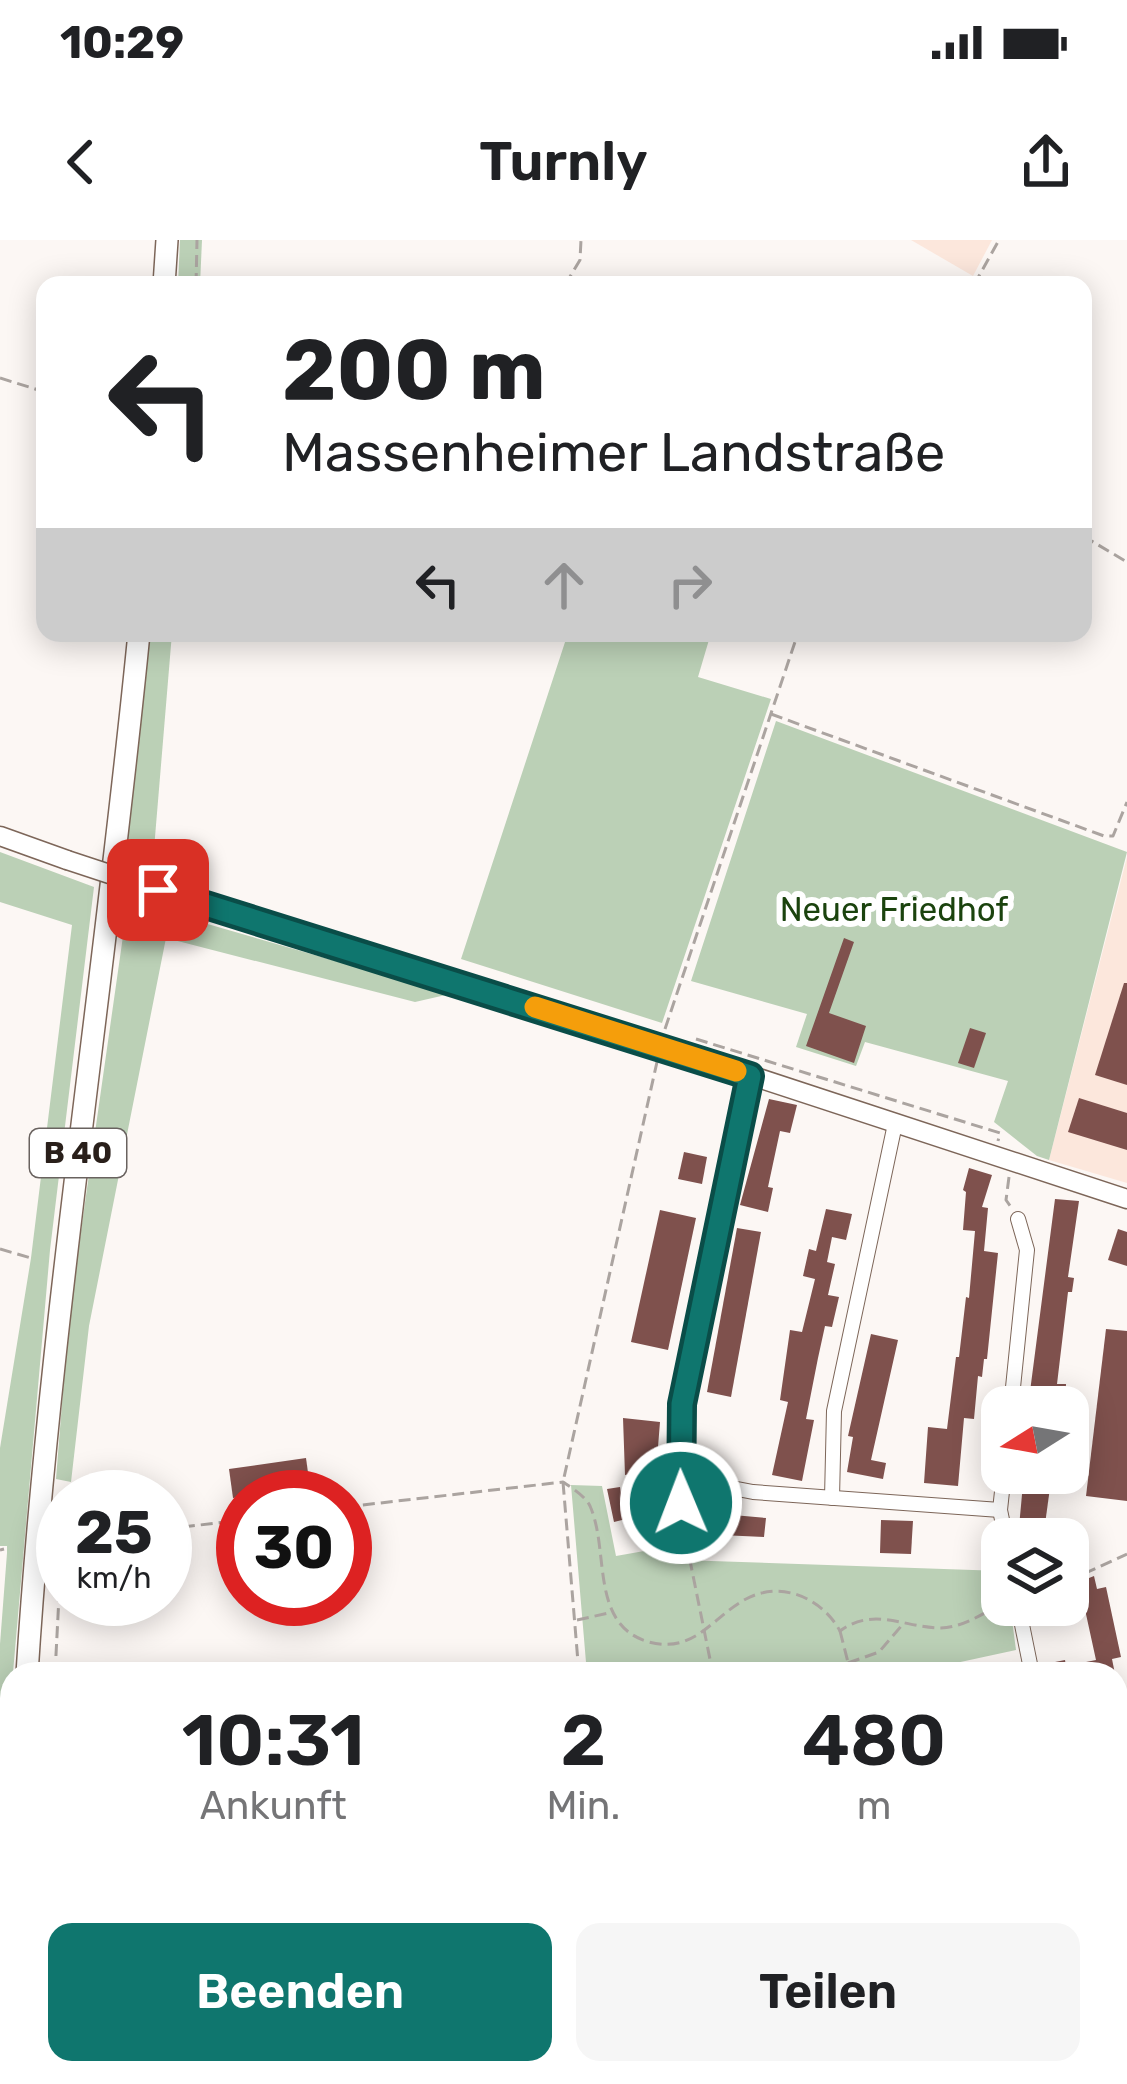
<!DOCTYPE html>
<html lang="de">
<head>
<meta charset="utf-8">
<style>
  body { margin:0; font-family:Rubik,sans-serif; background:#f6f6f6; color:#202124; height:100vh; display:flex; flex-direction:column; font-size:45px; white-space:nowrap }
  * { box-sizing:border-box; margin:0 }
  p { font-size:39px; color:#757577 }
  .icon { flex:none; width:66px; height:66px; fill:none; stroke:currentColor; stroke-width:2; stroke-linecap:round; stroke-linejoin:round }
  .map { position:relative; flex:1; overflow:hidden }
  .details { position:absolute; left:0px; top:1422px; width:1128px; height:423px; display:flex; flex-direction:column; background:#fff; border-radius:36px 36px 0 0; box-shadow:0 6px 30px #0003 }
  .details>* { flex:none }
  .hud { position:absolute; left:36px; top:36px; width:1056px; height:366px; border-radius:24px; box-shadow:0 6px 30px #0003; background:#fff; color:#202124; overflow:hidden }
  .needle { width:78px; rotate:259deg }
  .buttons { position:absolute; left:981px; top:1146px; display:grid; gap:24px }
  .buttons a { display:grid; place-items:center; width:108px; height:108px; border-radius:24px; background:#fff; box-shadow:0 6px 30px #0003; font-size:60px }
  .speed { position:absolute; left:36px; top:1230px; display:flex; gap:24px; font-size:60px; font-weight:700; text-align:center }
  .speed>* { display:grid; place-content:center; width:156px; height:156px; border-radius:50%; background:#fff; box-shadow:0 6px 30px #0003; line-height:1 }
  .speed small { font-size:30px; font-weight:400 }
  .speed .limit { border:18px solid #d22; background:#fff; color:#111 }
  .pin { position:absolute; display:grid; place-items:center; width:102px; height:102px; color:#fff; margin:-51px; border-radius:24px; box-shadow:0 6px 18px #0006 }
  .me { position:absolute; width:132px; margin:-66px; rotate:359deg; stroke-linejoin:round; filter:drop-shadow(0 0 9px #0008) }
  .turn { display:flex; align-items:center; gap:42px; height:252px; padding:0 48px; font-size:54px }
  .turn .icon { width:156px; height:156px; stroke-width:2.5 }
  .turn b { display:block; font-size:84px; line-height:102px }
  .lanes { display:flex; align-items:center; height:114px; padding:0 48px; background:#0003; justify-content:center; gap:60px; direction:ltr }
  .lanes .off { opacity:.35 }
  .eta { display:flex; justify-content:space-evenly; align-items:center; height:204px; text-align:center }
  .eta b { font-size:72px; font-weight:600; line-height:84px }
  .button { display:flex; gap:24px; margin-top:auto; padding:24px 48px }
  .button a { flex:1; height:138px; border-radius:24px; background:#0f766e; color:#fff; font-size:48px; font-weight:600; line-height:138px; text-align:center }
  .button a+a { background:#f6f6f6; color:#202124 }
  .status { display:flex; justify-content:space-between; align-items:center; height:84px; padding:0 60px; background:#fff; direction:ltr }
  .status svg { height:33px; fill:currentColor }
  header { display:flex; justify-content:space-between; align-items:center; height:156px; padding:0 48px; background:#fff; font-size:54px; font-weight:600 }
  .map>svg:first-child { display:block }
  .built { fill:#fce7dc }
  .green { fill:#bbd0b6 }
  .building { fill:#7f514d }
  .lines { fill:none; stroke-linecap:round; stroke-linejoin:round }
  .street-casing { stroke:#7d6659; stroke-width:16 }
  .secondary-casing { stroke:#7d6659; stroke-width:21 }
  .primary-casing { stroke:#7d6659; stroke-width:24 }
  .path { stroke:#aba4a0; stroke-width:3; stroke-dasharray:12 6; stroke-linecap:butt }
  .street { stroke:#fff; stroke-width:14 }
  .secondary { stroke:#fff; stroke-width:18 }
  .primary { stroke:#fff; stroke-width:21 }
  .secondary-bridge-casing { stroke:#7d6659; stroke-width:21; stroke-linecap:butt }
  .secondary-bridge { stroke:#fff; stroke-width:18 }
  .route-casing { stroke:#0a4d48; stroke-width:30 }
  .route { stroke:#0f766e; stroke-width:21 }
  .slow { stroke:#f59e0b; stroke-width:21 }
  .labels { text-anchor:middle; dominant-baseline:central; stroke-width:12; stroke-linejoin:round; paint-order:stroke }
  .shield { fill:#fff; stroke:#69625f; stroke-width:3 }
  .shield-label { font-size:30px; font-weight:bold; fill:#291f1a }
  .park-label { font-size:33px; fill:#1b430e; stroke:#fff }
</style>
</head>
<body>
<div class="status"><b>10:29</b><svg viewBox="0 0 49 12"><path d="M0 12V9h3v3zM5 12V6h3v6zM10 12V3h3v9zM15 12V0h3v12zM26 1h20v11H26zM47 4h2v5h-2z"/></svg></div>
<header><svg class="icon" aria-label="back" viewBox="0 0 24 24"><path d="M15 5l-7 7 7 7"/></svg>Turnly<svg class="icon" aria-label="share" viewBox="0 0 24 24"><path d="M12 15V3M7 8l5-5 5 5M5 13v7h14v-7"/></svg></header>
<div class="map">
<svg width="1127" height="1844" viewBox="0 0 1127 1844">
  <rect width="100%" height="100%" fill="#fcf7f4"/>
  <g class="built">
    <path d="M911,0h81l-19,36z"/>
    <path d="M1127,617v326l-78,-23z"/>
  </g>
  <g class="green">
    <path d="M180,0h22l-2,45h-22z"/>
    <path d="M149,393h23l-20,240 -27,-10z"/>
    <path d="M568,393h143l-13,44 73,22 -109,324 -201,-64z"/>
    <path d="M776,481l351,131 -78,308 -12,-4 -43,-34 14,-41 -143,-39 -9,24 -60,-19 11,-33 -116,-33z"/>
    <path d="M0,612l94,35 -44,363 -50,571v-177l7,-91v-7h-7v-98l31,-190 41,-333 -72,-23z"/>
    <path d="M128,661l322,93 -35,8 -249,-64 -77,388 -18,156 -15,-3 13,-164z"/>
    <path d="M571,1245l31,1 14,70 62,-11 3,15 321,11v34h8l6,45 -111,24h-318z"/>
  </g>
  <g class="building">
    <path d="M844,698l10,4 -25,71 37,13 -12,37 -48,-17z"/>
    <path d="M1124,743h3v102l-32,-10z"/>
    <path d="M970,788l16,5 -12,35 -16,-5z"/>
    <path d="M1079,858l48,15v37l-59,-18z"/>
    <path d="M769,859l28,6 -7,28 -10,-2 -12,56 5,1 -5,24 -28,-7z"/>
    <path d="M684,912l23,5 -5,27 -24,-5z"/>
    <path d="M969,928l23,7 -10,32 6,1 -4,43 14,2 -11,106h-3l-2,18 -4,-1 -4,43 -10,-1 -6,68 -34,-3 4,-56 19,2 9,-72h3l7,-60 3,1 6,-67 -12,-1 3,-38 -3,-2z"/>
    <path d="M1055,959l24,2 -11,76 6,1 -2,14h-4l-11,92h9l-1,23h-37z"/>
    <path d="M826,969l26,5 -6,26 -14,-3 -5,25 8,2 -7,31 11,2 -7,30 -7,-1 -7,32 -12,61 8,1 -12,61 -30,-6 16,-73 -8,-2 10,-70 12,2 13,-53 -12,-3 6,-27 7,2z"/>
    <path d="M660,970l36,8 -28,132 -37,-8z"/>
    <path d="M737,988l24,4 -30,165 -24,-5z"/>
    <path d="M1118,989l9,3v34l-19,-6z"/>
    <path d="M1106,1089l21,2v170l-41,-5z"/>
    <path d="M871,1094l27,6 -27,120 15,3 -3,16 -36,-7 6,-35 -5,-1z"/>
    <path d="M623,1178l37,4 -2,25 -4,1 4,45 5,-1 6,31 -40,8 -3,-12 -12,3 -7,-33 13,-2 2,13 22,-4 -2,-23 -17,2z"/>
    <path d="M306,1218l4,29 -77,11 -4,-29z"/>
    <path d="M1024,1233h28l-9,66 -25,-1z"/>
    <path d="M700,1265l33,4v6l33,3 -2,19 -65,-3z"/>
    <path d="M881,1280l32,1 -2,33 -31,-1z"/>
    <path d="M1094,1336l3,13 9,-2 15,70 -9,2 3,15h-62l-3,-11 15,-3 1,6 30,-6 -17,-78z"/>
  </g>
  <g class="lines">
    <g class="street-casing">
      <g id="street">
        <path d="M1011,1167l16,-157 -9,-31"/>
        <path d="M1004,1233l-4,37 6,29"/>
        <path d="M680,1238l73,14 247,18"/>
        <path d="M832,1258l2,-87 61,-287"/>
        <path d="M683,1288l-3,-50 2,-74 68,-328"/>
        <path d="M1018,1365l14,69"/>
        <path d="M1116,1463l11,-2"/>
        <path d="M1116,1734l11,-1"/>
        <path d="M707,1833l2,11"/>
        <path d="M826,1833l2,11"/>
        <path d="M955,1833l2,11"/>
        <path d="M1125,1844l2,-16"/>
      </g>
    </g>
    <g class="secondary-casing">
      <g id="secondary">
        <path d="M0,596l67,24"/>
        <path d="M158,650l503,156 466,153"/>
      </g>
    </g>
    <g class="primary-casing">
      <g id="primary">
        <path d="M164,45l3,-45"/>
        <path d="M27,1434c22,-349 78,-693 112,-1041"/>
        <path d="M23,1833l1,11"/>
      </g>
    </g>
    <g class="path">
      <path d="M196,45l1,-45"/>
      <path d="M565,45l15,-25 1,-20"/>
      <path d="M974,45l25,-45"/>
      <path d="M0,138l45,14"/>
      <path d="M1083,296l44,26"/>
      <path d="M771,474l333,122h9l14,-34"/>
      <path d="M665,789l133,-396"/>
      <path d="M696,799l304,94 -2,8"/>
      <path d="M1009,937l-3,23 5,7"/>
      <path d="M0,1009l31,9"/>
      <path d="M345,1267l218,-25c9,6 22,14 27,24 20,45 -1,119 59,136 46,12 63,-25 97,-43 35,-19 76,-1 94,32 34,-25 65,-3 101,-3 22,-1 42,-14 61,-25"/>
      <path d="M165,1289l78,-9"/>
      <path d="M686,1301l27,133"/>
      <path d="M0,1310l4,-1"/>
      <path d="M1068,1341l59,-27"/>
      <path d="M577,1380l32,-7"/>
      <path d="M840,1391l11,43"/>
      <path d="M848,1423l31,-11 24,-28"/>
      <path d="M55,1434l8,-155"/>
      <path d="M579,1434l-16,-192 94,-420"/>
      <path d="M627,1833l1,11"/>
    </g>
    <use href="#street" class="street"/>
    <use href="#secondary" class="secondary"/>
    <use href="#primary" class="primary"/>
    <g class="secondary-bridge-casing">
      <path id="secondary-bridge" d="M67,620l91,30"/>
    </g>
    <use href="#secondary-bridge" class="secondary-bridge"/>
  </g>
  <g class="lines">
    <g class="route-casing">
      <path id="route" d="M158,650l592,186 -68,328 -1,99"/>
    </g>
    <use href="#route" class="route"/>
    <path class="slow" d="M535,767l201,64"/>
  </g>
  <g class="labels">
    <rect class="shield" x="30" y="889" width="96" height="48" rx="9"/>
    <g class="shield-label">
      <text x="78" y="913">B 40</text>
    </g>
    <g class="park-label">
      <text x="894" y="669">Neuer Friedhof</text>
    </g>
  </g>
</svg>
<div class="buttons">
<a><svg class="needle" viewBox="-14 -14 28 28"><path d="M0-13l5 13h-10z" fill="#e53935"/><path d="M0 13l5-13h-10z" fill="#757577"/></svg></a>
<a><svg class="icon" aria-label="layers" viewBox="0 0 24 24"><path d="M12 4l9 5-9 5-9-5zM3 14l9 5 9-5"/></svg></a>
</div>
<div class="speed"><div>25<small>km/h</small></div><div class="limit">30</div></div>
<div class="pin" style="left:158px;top:650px;background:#d93025"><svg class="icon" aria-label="arrive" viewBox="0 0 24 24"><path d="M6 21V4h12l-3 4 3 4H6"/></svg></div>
<svg class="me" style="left:681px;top:1263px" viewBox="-20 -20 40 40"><circle r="17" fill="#0f766e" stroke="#fff" stroke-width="3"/><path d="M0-11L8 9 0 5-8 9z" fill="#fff"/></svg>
<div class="hud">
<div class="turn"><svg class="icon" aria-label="left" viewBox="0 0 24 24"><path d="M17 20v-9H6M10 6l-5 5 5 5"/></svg><div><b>200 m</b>Massenheimer Landstraße</div></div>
<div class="lanes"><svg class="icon" aria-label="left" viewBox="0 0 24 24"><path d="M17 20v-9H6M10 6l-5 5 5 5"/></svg><svg class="icon off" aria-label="ahead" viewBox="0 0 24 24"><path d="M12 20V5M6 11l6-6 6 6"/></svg><svg class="icon off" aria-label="right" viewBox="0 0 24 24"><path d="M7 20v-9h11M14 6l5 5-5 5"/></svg></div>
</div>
<section class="details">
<div class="eta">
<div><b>10:31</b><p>Ankunft</p></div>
<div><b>2</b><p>Min.</p></div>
<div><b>480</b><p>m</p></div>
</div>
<div class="button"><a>Beenden</a><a>Teilen</a></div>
</section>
</div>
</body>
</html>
